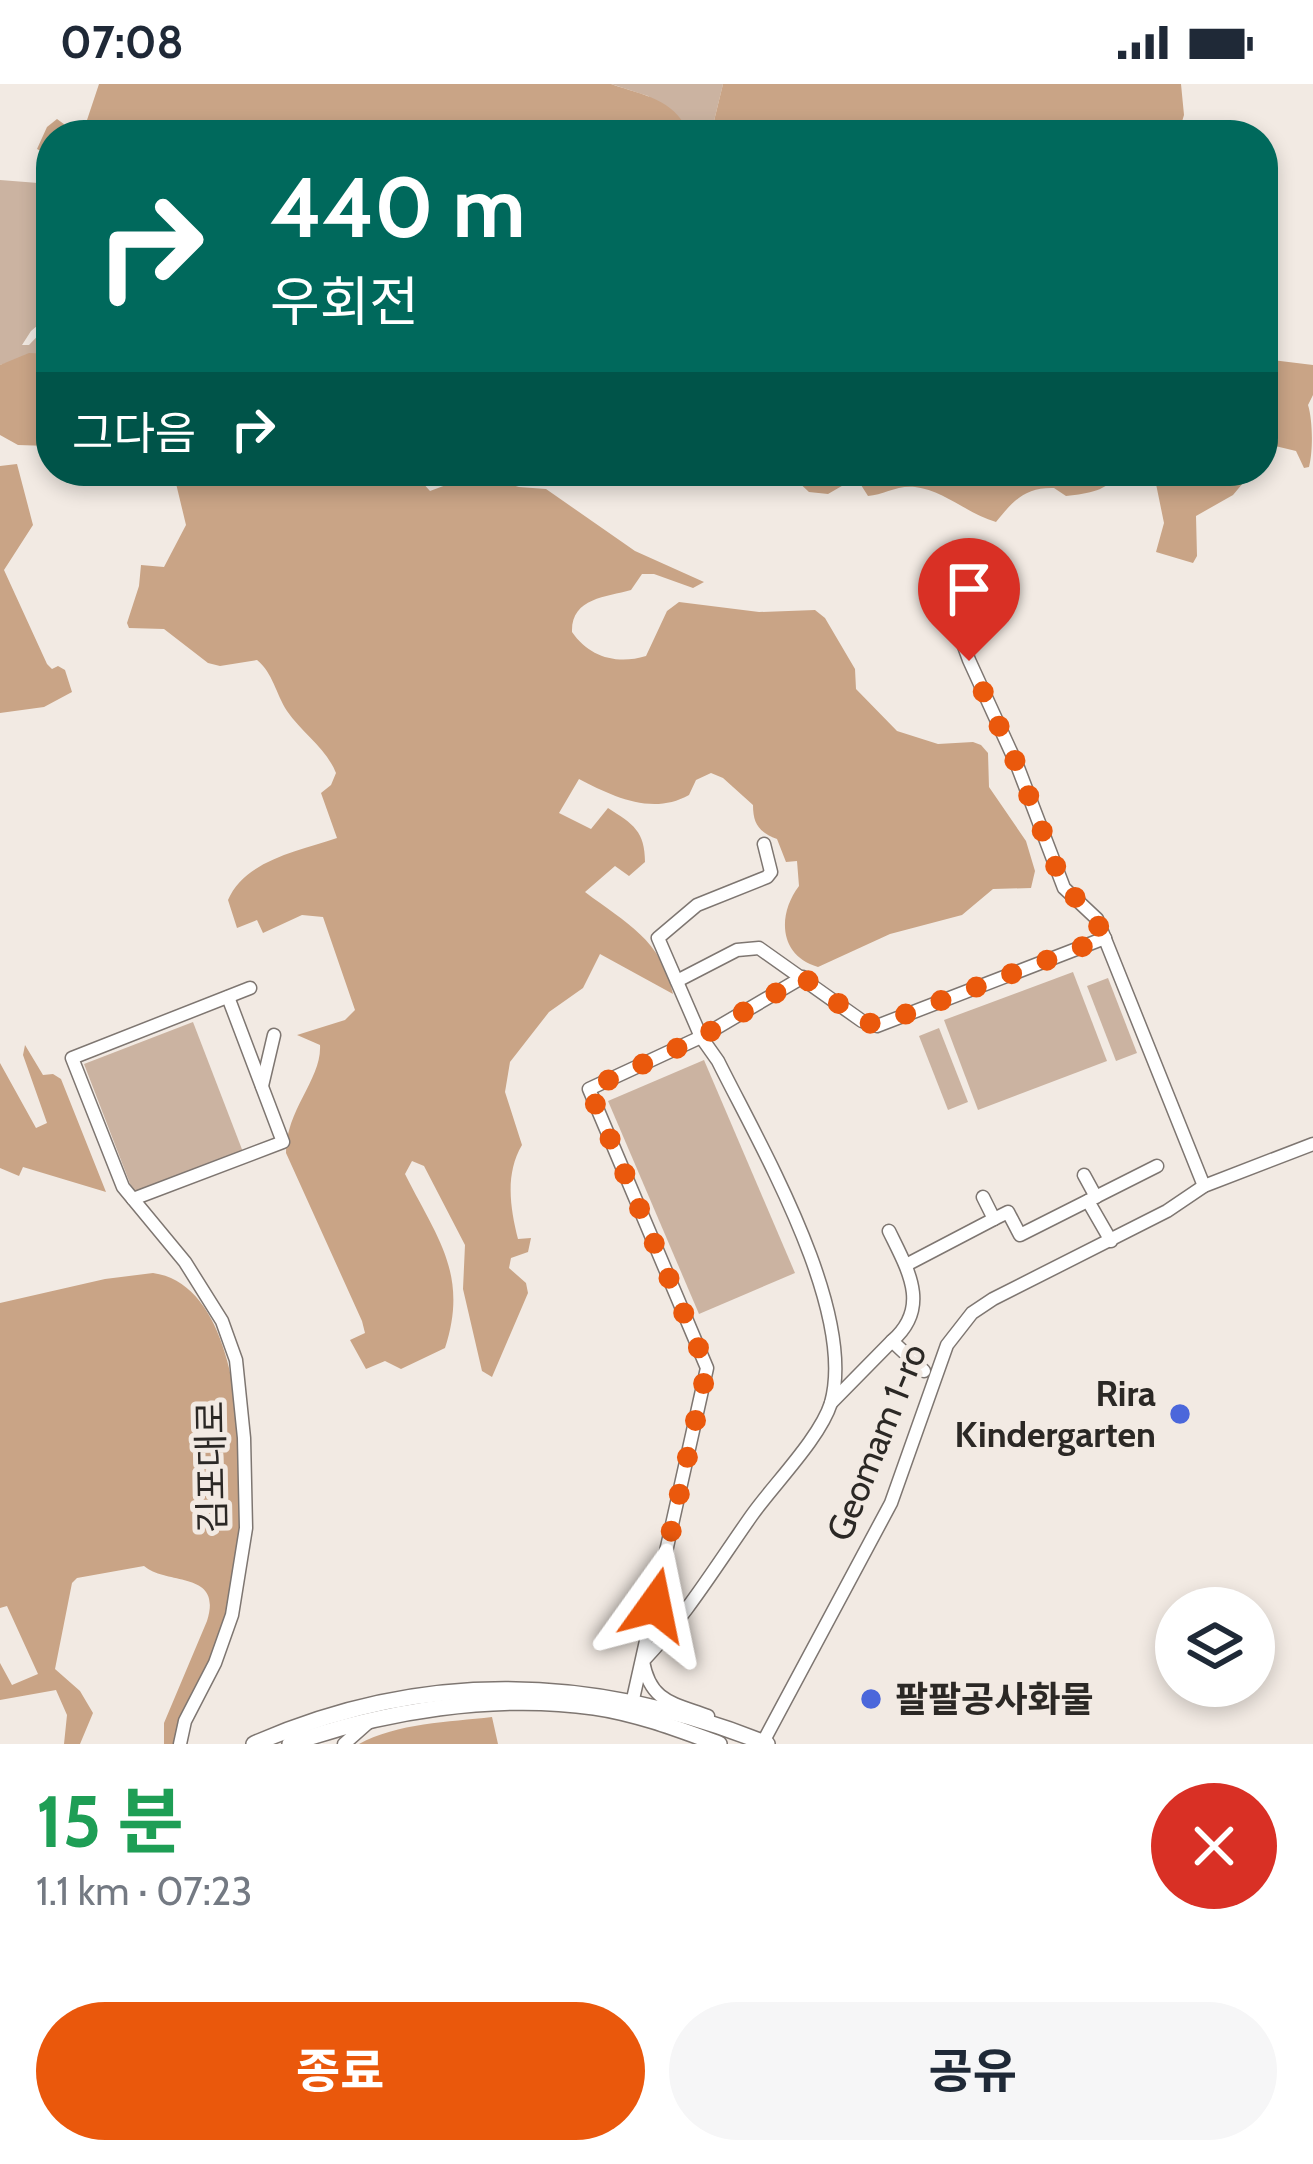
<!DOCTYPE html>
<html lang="ko">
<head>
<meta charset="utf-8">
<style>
  body { margin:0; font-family:Cabin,"Noto Sans KR",sans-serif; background:#f6f6f7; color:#1f2937; height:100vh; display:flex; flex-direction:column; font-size:45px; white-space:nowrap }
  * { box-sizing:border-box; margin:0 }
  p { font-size:39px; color:#747a83 }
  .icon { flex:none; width:66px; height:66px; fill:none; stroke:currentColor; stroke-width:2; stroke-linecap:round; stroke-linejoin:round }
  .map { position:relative; height:1660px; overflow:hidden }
  .sheet { display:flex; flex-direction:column; background:#fff; flex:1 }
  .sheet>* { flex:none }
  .banner { position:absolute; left:36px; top:36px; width:1242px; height:366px; border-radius:48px; box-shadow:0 6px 18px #0003; background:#00695c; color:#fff; overflow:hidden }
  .buttons { position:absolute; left:1155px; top:1503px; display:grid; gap:24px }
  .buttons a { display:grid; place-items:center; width:120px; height:120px; border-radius:50%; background:#fff; box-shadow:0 6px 18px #0003; font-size:60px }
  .pin { position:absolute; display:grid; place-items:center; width:102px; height:102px; color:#fff; margin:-123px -51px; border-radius:50% 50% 50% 0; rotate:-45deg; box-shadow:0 0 12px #0007 }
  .pin .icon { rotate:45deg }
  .me { position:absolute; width:132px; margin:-66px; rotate:12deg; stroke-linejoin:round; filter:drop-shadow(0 0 9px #0008) }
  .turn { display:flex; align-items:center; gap:42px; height:252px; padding:0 36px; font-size:54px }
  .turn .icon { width:156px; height:156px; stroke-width:2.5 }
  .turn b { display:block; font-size:84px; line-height:102px }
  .then { display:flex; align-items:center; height:114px; padding:0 36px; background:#0003; gap:24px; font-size:45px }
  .round { display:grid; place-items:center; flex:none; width:126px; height:126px; border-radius:63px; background:#f6f6f7 }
  .headline { display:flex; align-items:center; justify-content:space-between; height:204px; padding:0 36px }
  h1 { font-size:72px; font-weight:700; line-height:90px; color:#1e9e55 }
  .button { display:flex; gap:24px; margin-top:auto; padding:24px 36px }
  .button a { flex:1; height:138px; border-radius:72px; background:#ea580c; color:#fff; font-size:48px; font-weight:700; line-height:138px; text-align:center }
  .button a+a { background:#f6f6f7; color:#1f2937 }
  .status { display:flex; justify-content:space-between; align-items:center; height:84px; padding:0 60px; background:#fff; direction:ltr }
  .status svg { height:33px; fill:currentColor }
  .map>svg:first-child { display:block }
  .green { fill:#cbb3a1 }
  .forest { fill:#c9a486 }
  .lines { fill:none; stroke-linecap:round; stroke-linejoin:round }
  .minor-casing { stroke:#7e7671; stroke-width:15 }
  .major-casing { stroke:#7e7671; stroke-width:18 }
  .minor { stroke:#fff; stroke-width:12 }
  .major { stroke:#fff; stroke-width:15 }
  .route { stroke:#ea580c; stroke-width:21; stroke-dasharray:0 37.8 }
  .poi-dot { fill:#4b67db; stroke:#f2eae3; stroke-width:4.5 }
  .labels { text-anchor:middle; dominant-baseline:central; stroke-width:10; stroke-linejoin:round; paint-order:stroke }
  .poi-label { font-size:36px; font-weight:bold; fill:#2b2825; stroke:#f2eae3; text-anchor:end }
  .street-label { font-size:36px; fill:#2b2825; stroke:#f2eae3 }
</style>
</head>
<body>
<div class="status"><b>07:08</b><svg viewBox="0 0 49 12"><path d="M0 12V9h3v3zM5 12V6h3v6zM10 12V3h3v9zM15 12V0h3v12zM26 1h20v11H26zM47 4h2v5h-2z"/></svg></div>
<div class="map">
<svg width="1313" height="1660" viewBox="0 0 1313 1660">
  <rect width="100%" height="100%" fill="#f2eae3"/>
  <g class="green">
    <path d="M611,0h112l-9,37 -25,11 -41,-36z"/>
    <path d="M0,96l51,4v130l-20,17 -9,14h7l22,-23v32l-7,-2 -44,13z"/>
    <path d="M1073,888l34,89 -129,49 -34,-90z"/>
    <path d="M1108,894l29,75 -21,8 -29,-75z"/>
    <path d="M193,938l50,130 -109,42 -50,-130z"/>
    <path d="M939,944l29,74 -20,8 -29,-74z"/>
    <path d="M704,976l91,213 -96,41 -91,-213z"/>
  </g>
  <g class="forest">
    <path d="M99,0h512c34,12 61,14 78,48l25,-11 9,-37h458l3,31 -6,20h-1127v21l-14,-7 10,-22 10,-8 15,11 12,-1z"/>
    <path d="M29,269l22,1 -2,92 -31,-1 -18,-10v-70z"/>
    <path d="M1263,275l50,6v30l-5,10c5,16 5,47 1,62l-5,1 -8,-17 -33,-8z"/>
    <path d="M17,380l16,61 -29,45 43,94 5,5 6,-3 7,4 7,22 -28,15 -44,6v-247z"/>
    <path d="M173,387h239l18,20 24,-9 32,-5 33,10 27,2 89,62 69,31 -11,6 -39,-14h-12l-11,16c-25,7 -60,8 -59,42 17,25 45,33 74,24l21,-45 12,-9 80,10 56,-2 10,8 30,51 1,20 41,42 41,13 35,-2 8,3 7,8 1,34 37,54 9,30 -4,17 -38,1 -31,26 -72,19 -72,33c-39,-11 -41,-52 -19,-81l-2,-25 -11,1 -9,-23c-18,-7 -24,-15 -24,-34l-30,-27 -12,-5 -15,7 -7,15c-37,21 -77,1 -110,-16l-20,34 32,16 17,-21c25,16 37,23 37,54l-16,14 -14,-10 -30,26c41,31 77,48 88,102l-73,-40 -17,34 -34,24 -39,50 -5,30 17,53c-17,29 -12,62 -4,94l13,-1 -3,14 -17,6 -2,10 17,15 2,10 -36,84 -10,-6 -19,-82 2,-44 -41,-79 -12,-5 -7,13c32,64 64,100 40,174l-44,21 -16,-8 -19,8 -16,-29 15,-7 -3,-12 -76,-168c0,-44 36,-74 34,-108l-23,-10 48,-15 10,-10 -32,-93 -21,-2 -39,18 -6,-13 -20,8 -9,-28c17,-40 71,-49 109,-62l-16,-45 10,-8 5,-12c-10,-25 -34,-40 -49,-62 -11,-17 -14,-38 -30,-51l-37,6 -12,-3 -44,-34 -35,-1 -2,-5 12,-37 2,-21 23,2 22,-42z"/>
    <path d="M734,387h387c-15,21 -31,22 -55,25l-12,-8c-29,-1 -41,13 -58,34 -28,-8 -53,-32 -81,-35 -18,-2 -32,8 -47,9l-7,-11 -14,-2 -19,11 -19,-2 -15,-14z"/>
    <path d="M1183,387h70l-20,24 -37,21 1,40 -4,7 -37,-11 8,-29 -8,-39 5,-4 13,6z"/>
    <path d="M25,961l18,30 10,-1 8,5 45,113 -83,-25 -4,9 -19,-8v-105l36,65 11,-5 -24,-68z"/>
    <path d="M153,1189c108,15 94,267 74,343 -12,46 -40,83 -54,128h-9v-21l43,-102c16,-51 -39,-35 -63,-55l-67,12 -5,5 -17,86 25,22 13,22 -13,31h-16l3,-29 -11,-25 -56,10v-37l12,22 26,-11 -31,-68 -7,2v-305l105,-24z"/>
    <path d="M492,1633l6,27h-139c38,-21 90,-22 133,-27z"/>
  </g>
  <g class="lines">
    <g class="minor-casing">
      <g id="minor">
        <path d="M952,492l1,40 16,44 48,105 47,123 33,31 107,267"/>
        <path d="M677,897l60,-31 22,-2 103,73 15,5 228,-88"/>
        <path d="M262,1002l12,-51"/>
        <path d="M1084,1091l12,22"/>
        <path d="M133,1115l150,-57 -55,-145"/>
        <path d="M1088,1117l23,40"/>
        <path d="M994,1135l14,-7 12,23 137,-69"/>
        <path d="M889,1147c19,39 42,76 3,110"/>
        <path d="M906,1181l88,-46 -11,-22"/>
        <path d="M831,1319l61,-62 32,30"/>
        <path d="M631,1624l76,-340 -118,-279 112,-52 102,-60"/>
        <path d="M708,1632c-35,-13 -58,-14 -65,-55 43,-45 73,-95 109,-146 22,-31 68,-77 79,-112 26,-93 -72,-259 -113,-342l-17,-24 -43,-99 39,-33 70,-28 4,-5 -7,-28"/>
        <path d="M180,1660l5,-23 30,-58 17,-48 14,-87 -2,-90 -8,-78 -14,-39 -37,-59 -62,-75 -51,-129 178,-70"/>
        <path d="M344,1660l26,-23"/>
        <path d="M762,1660l129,-241 56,-158 25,-32 21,-14 174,-88 37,-25 109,-42"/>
      </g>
    </g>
    <g class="major-casing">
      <g id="major">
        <path d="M254,1660c170,-75 343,-69 513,0"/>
        <path d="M290,1660c93,-33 205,-51 304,-37 42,6 84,22 125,37"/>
      </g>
    </g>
    <use href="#minor" class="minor"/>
    <use href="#major" class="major"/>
  </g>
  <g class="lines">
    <path class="route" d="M655,1521l52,-237 -118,-279 112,-52 102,-60 59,44 15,4 228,-87 -15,-28 -26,-22 -47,-123 -48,-104"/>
  </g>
  <g class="poi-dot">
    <circle cx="1180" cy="1330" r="12"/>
    <circle cx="871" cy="1615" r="12"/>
  </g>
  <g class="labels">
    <g class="poi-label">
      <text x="1156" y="1309">Rira<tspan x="1156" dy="41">Kindergarten</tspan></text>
      <text x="895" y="1615" text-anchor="start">팔팔공사화물</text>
    </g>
    <g class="street-label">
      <text transform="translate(876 1358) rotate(-68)">Geomam 1-ro</text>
      <text transform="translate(211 1383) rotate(-91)">김포대로</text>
    </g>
  </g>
</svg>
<div class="buttons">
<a><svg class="icon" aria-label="layers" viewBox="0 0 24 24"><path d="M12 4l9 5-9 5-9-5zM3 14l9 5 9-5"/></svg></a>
</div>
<div class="pin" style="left:969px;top:577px;background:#d93025"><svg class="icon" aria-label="arrive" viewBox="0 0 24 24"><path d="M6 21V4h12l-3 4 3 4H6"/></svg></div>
<svg class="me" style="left:655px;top:1521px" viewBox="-20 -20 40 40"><path d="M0-17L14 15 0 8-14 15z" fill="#ea580c" stroke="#fff" stroke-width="4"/></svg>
<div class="banner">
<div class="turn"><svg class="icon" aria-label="right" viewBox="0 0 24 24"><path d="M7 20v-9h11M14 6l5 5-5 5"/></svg><div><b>440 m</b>우회전</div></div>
<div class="then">그다음<svg class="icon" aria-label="right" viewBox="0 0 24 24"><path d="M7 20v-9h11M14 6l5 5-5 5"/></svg></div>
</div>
</div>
<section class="sheet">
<div class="headline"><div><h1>15 분</h1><p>1.1 km · 07:23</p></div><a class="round" style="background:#d93025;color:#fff"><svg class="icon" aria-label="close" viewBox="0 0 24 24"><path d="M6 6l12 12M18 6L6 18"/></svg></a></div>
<div class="button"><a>종료</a><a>공유</a></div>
</section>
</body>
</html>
